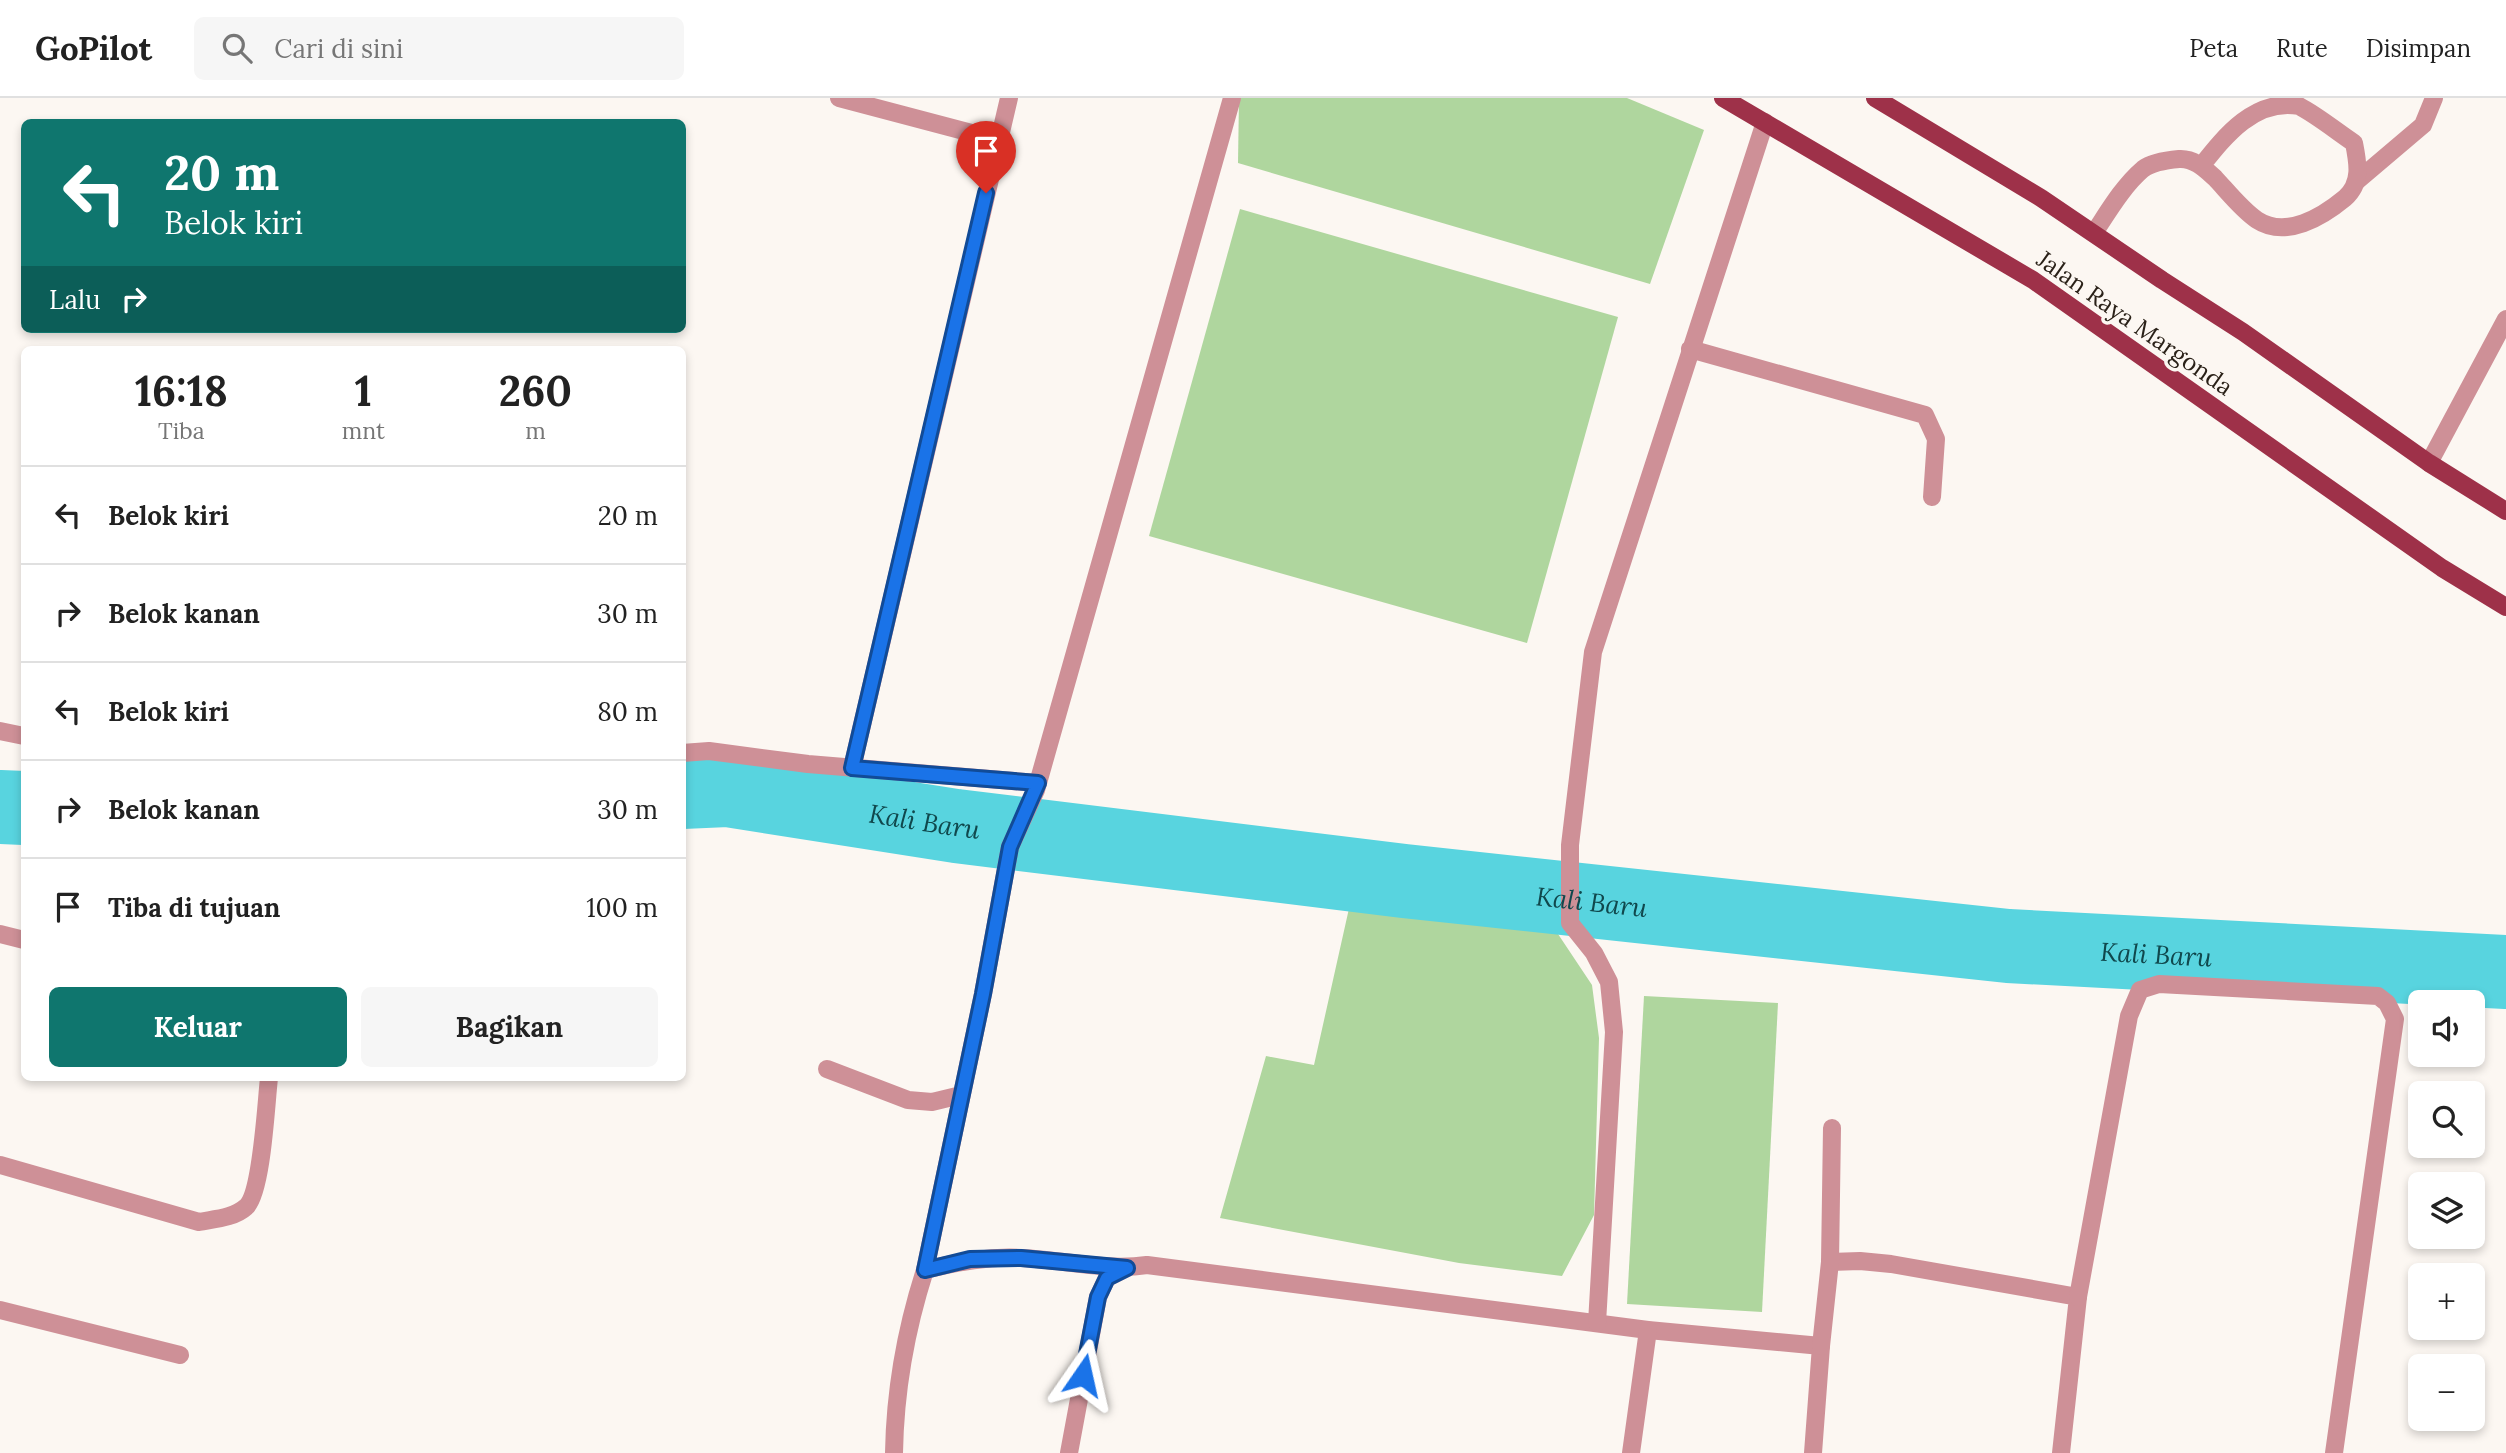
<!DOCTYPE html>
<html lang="id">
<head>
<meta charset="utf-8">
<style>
  body { margin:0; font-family:Lora,serif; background:#f6f6f6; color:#222; height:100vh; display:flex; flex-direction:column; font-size:26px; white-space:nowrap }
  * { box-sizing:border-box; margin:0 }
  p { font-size:23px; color:#767676 }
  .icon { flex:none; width:38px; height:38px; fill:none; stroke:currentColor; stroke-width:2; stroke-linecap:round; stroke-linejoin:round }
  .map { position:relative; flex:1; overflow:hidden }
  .side { position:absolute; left:21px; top:248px; width:665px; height:735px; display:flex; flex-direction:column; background:#fff; border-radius:10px; box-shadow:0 4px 10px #0003 }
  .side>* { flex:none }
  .guide { position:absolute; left:21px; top:21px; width:665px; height:214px; border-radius:10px; box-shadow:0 4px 10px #0003; background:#0f766e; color:#fff; overflow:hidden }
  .tools { position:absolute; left:2408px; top:892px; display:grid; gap:14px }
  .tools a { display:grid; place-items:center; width:77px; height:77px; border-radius:10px; background:#fff; box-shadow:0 4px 10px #0003; font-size:35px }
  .pin { position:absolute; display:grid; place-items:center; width:60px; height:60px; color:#fff; margin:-72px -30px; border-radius:50% 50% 50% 0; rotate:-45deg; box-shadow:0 0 7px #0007 }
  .pin .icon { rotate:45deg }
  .me { position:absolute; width:77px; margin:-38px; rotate:11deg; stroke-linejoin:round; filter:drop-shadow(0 0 5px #0008) }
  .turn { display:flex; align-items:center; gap:24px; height:147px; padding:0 28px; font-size:32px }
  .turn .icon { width:91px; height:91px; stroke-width:2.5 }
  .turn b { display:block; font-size:49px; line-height:60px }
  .then { display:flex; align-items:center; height:66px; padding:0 28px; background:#0003; gap:14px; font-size:26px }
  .eta { display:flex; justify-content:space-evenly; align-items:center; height:119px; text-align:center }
  .eta b { font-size:42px; font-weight:700; line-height:49px }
  .button { display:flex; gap:14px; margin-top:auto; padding:14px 28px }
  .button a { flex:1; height:80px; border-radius:10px; background:#0f766e; color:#fff; font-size:28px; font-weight:700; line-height:80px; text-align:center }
  .button a+a { background:#f6f6f6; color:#222 }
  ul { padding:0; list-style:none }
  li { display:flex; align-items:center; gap:21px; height:98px; padding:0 28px; border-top:2px solid #e0e0e0 }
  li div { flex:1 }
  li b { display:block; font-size:26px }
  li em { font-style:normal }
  header { display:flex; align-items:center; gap:42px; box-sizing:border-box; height:98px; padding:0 35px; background:#fff; border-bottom:2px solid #e0e0e0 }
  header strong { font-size:33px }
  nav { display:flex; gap:38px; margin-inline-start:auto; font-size:24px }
  .search { width:490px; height:63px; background:#f6f6f6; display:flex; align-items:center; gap:18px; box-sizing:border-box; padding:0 24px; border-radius:10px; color:#767676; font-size:26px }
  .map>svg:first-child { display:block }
  .green { fill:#afd69e }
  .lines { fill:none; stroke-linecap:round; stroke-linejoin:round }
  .river { stroke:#58d4df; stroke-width:74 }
  .lane { stroke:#ce9097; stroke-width:18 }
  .primary { stroke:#9e3149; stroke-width:18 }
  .route-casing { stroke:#114b97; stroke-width:18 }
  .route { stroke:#1a73e8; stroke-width:12 }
  .labels { text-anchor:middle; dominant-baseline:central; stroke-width:7; stroke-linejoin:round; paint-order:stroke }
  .street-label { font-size:24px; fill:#2a2118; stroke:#fcf7f2 }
  .water-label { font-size:26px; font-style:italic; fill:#10484d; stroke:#fcf7f2 }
</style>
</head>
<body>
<header>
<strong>GoPilot</strong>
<div class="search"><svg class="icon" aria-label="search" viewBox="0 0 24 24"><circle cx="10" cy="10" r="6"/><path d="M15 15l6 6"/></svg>Cari di sini</div>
<nav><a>Peta</a><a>Rute</a><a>Disimpan</a></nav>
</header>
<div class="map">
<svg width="2506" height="1355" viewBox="0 0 2506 1355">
  <rect width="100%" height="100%" fill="#fcf7f2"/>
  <g class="green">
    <path d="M1239,0h388l77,32 -54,154 -412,-121z"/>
    <path d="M1240,111l378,108 -91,326 -378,-107z"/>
    <path d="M1352,797l174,15 26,15 40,60 7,53 -5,177 -32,61 -103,-13 -239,-45 46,-162 48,9z"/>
    <path d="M1644,898l134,7 -16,309 -135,-8z"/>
  </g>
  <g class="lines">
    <g class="river">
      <path id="s1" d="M682,694l45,-2 229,36 448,55 604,65 498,26"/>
      <path d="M0,709l24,1"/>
    </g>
    <g class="lane">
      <path d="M839,0l159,42"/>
      <path d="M2357,83l66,-56 11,-27"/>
      <path d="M2094,135c14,-21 29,-47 49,-64 8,-6 25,-9 36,-10 15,-1 26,10 36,19 13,14 27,32 42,42 29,19 65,-3 88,-22 17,-15 13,-35 9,-55 -18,-12 -36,-27 -55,-37 -44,-8 -74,30 -97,59"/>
      <path d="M1690,251l235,66 11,24 -4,58"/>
      <path d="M2429,365l77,-144"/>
      <path d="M0,633l24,5"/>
      <path d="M682,655l27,-2 99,13 230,19"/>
      <path d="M852,670l157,-670"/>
      <path d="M0,836l24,6"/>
      <path d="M827,971l81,31 24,2 29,-7"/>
      <path d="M0,1067l199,57c15,-3 35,-4 47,-15 16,-14 20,-104 23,-129"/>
      <path d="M1830,1164l30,-1 31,3 187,33 -17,156"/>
      <path d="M925,1172c33,-8 64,-14 97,-12 42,2 84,13 125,7l501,65 173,16 -8,107"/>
      <path d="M2078,1199l51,-281 11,-26 19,-6 219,12 9,7 8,16 -61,434"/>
      <path d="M0,1212l180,45"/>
      <path d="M1597,1225l17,-291 -5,-50 -15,-29 -24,-30v-78l23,-193 172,-530"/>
      <path d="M1821,1248l9,-84 2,-134"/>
      <path d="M894,1355c1,-62 12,-124 31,-183l58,-276 27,-147 26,-57 196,-692"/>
      <path d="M1069,1355l29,-156 9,-19 20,-10"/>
      <path d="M1631,1355l17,-123"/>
    </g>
    <g class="primary">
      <path d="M1723,0l310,182 409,288 64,39"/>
      <path d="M1875,0l166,100 121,82 81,52 186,131 77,48"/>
    </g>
  </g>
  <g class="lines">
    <g class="route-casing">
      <path id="route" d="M986,95l-134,575 186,15 -28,64 -27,147 -58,276 45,-11 51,-1 106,10 -20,10 -9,19 -15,78"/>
    </g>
    <use href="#route" class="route"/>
  </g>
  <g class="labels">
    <g class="street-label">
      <text transform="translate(2135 225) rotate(35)">Jalan Raya Margonda</text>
    </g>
    <g class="water-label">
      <text stroke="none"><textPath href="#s1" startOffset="245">Kali Baru</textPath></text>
      <text stroke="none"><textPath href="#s1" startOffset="917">Kali Baru</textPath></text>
      <text stroke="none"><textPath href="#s1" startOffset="1484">Kali Baru</textPath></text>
    </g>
  </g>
</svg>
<div class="tools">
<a><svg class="icon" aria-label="sound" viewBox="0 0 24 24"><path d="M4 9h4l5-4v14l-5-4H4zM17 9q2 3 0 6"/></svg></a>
<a><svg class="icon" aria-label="search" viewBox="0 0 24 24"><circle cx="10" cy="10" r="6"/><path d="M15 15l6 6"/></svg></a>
<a><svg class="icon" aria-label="layers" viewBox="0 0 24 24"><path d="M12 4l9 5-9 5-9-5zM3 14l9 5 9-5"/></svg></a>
<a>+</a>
<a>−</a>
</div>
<div class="pin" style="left:986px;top:95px;background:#d93025"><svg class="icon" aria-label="arrive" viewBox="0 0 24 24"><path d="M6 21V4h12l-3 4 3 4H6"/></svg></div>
<svg class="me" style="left:1083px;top:1277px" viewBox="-20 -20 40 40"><path d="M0-17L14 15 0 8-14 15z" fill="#1a73e8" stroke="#fff" stroke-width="4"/></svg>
<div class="guide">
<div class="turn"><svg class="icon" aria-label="left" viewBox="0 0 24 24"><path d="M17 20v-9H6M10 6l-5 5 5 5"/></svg><div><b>20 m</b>Belok kiri</div></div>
<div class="then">Lalu<svg class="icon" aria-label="right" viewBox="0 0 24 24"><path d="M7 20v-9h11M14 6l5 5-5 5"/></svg></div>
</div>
<section class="side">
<div class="eta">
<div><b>16:18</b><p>Tiba</p></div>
<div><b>1</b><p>mnt</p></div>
<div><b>260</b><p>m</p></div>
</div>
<ul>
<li><svg class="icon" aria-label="left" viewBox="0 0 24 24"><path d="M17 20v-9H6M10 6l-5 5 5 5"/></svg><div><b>Belok kiri</b></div><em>20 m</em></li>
<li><svg class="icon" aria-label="right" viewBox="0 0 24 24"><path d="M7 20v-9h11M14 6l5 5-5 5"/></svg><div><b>Belok kanan</b></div><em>30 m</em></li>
<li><svg class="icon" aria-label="left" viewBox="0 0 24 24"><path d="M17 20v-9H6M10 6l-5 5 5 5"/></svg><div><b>Belok kiri</b></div><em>80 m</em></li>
<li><svg class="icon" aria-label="right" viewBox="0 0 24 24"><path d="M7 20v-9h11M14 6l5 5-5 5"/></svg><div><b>Belok kanan</b></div><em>30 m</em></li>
<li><svg class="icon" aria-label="arrive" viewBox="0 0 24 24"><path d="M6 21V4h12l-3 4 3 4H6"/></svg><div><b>Tiba di tujuan</b></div><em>100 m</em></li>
</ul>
<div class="button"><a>Keluar</a><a>Bagikan</a></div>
</section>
</div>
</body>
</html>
